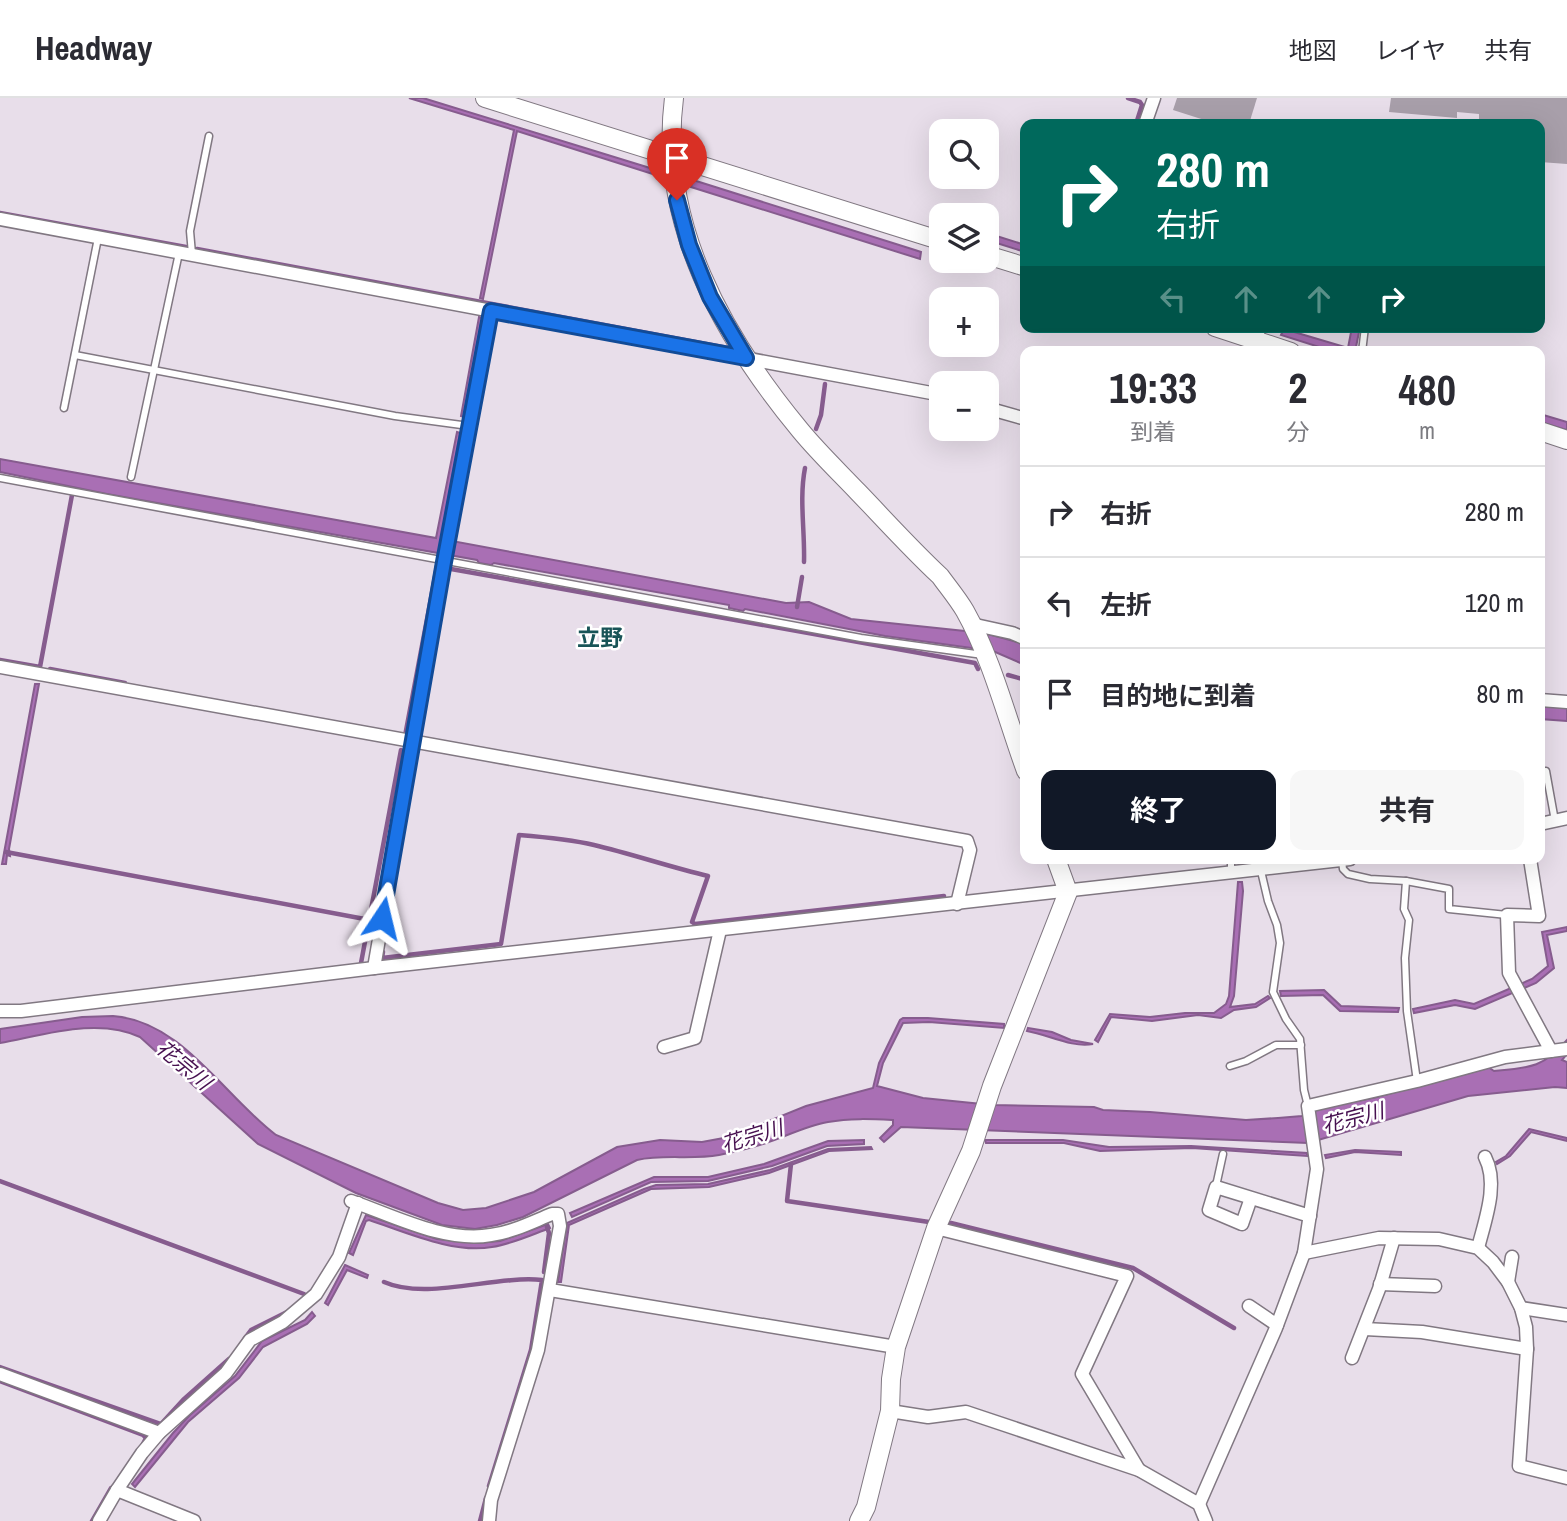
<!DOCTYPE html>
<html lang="ja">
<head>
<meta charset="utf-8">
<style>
  body { margin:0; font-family:"Archivo Narrow","Noto Sans JP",sans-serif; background:#f7f7f7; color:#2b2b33; height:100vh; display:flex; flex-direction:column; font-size:26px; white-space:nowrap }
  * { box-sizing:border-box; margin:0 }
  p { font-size:23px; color:#7c7c81 }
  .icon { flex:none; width:38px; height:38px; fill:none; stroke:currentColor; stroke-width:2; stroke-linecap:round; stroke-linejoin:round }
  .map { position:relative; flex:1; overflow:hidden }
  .panel { position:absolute; left:1020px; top:248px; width:525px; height:518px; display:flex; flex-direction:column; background:#fff; border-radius:14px; box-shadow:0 7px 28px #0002 }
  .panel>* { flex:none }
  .guide { position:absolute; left:1020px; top:21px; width:525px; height:214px; border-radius:14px; box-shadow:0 7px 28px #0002; background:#00695c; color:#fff; overflow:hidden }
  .buttons { position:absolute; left:929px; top:21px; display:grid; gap:14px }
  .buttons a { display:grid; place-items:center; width:70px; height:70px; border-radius:14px; background:#fff; box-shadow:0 7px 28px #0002; font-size:35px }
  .pin { position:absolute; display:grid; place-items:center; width:60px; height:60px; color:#fff; margin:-72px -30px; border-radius:50% 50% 50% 0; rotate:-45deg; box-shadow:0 0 7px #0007 }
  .pin .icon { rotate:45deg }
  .me { position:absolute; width:77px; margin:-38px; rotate:10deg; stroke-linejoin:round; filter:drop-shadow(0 0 5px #0008) }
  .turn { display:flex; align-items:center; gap:24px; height:147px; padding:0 21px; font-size:32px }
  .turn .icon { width:91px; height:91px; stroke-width:2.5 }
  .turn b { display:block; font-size:49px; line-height:60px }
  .lanes { display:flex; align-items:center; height:66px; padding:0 21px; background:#0003; justify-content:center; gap:35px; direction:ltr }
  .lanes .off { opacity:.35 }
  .eta { display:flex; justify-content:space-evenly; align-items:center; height:119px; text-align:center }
  .eta b { font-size:42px; font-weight:700; line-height:49px }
  .cta { display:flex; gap:14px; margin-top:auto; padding:14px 21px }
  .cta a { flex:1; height:80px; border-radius:14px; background:#111827; color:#fff; font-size:28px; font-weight:700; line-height:80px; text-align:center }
  .cta a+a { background:#f7f7f7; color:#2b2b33 }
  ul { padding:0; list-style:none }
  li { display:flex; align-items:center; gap:21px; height:91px; padding:0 21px; border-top:2px solid #e1e1e2 }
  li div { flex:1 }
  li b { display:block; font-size:26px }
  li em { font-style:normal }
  header { display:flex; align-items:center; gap:42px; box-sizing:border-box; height:98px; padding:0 35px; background:#fff; border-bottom:2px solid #e1e1e2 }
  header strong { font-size:33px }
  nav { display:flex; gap:38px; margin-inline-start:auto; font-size:24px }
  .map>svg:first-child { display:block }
  .water { fill:#a96fb4; stroke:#865c8e; stroke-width:2 }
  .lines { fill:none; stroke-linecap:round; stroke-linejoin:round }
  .stream { stroke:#865c8e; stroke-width:4.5 }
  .building { fill:#a89faa }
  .lane-casing { stroke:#817882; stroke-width:9 }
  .street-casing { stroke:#817882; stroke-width:15 }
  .secondary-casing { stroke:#817882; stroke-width:20 }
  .lane { stroke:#fff; stroke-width:6 }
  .street { stroke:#fff; stroke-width:12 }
  .secondary { stroke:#fff; stroke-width:18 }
  .route-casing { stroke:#114b97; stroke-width:18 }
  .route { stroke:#1a73e8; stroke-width:12 }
  .labels { text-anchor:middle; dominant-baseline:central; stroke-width:5; stroke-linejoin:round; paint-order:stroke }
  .water-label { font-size:21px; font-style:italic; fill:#471050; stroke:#fff }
  .quarter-label { font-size:23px; font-weight:bold; fill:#185457; stroke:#fff }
</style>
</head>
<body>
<header>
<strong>Headway</strong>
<nav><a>地図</a><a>レイヤ</a><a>共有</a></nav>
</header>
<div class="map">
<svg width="1567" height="1423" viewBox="0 0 1567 1423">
  <rect width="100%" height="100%" fill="#e8deea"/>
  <g class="water">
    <path d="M409,0h14l240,74 -1,5 -145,-46 -34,168 -3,-1 34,-168z"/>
    <path d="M693,82l222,70 6,2 -1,7 -229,-72z"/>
    <path d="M987,135l38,12v7l-38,-12z"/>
    <path d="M479,219l3,1 -18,99 -3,-1z"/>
    <path d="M1352,229h8l-5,25h-20l-54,-17 3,-6 64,19z"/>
    <path d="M1540,316l27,8v8l-27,-8z"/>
    <path d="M457,334l3,1 -19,106 345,64 23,-1 42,17 133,14 41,11v21l-32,-14 -108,-15 -140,-27 -2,2 -14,-3v-3l-235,-42 -3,2 -12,-2 -2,-3 -370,-66 -107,-22v-13l436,79z"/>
    <path d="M35,586h4l-30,165 1,7 -3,-1 -1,9h-4z"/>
    <path d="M1540,607l27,1v15l-27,-2z"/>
    <path d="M1238,784h4l1,9 -9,105 -4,11 25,-3 13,-8 2,2 -14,9 -22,3 -13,8 -23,-3 -46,6 -41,-4 -13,25 -3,-2 15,-26 40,3 35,-4h29l12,-9 3,-8z"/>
    <path d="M1567,829v4l-20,4 7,33 -18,15 -61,26 -20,-4 -41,8 -1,-4 42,-9 19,4 58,-25 16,-13 -6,-34z"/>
    <path d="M1324,892l17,16 58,2 -1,4 -58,-1 -17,-16 -42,1 -1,-5z"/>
    <path d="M113,918c69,5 111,80 163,119l162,68 25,7 23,-2 48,-16 83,-45 43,-7 42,2 27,-5 77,-31 67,-18 6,-25 21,-43 3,-2h25l76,6v4l-75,-6 -26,1 -20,40 -6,23 46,12 69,7 102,2 9,3 47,2 96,8 32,-2 24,-2 16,-7 59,-12 111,-30 6,4c34,-3 50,-3 73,-31v14l-5,6 5,2v26l-12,-1 -87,9 -160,47 -407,-16 -17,15 -4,-4 13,-13v-5c-22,-1 -43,-2 -65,2 -22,4 -41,14 -62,21 -15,5 -32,9 -47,12 -28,5 -55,-1 -82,5l-114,57 -26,8 -22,4 -33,-4 -86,-32 -98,-49 -118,-107c-42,-20 -96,-2 -140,6v-14l82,-12z"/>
    <path d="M1028,930l24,4 19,8 22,4c-21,4 -44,-9 -66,-13z"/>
    <path d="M1529,1031l38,9v3l-36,-9 -21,24 -13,8 -1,-2 10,-6z"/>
    <path d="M864,1042v4l-37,2 -55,20 -64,15 -57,1 -79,35 -2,-4 84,-36h54l56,-13 64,-23z"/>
    <path d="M985,1042h78l46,7 82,-1 116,7v3l-115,-8 -92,3 -36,-8h-78z"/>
    <path d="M871,1049l1,2 -43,2 -60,22 -60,14 -58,2 -82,36 -8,57h-3l9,-59 77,-34 12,-4 52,-1 62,-14 58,-21z"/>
    <path d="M1355,1052l46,2v3l-46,-3 -29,6 -1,-3z"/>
    <path d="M366,1117l71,24 41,4 22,-2 48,-17 2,4c-19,7 -38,16 -58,19 -39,7 -86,-15 -123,-27l-3,1 -13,34 -4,-2z"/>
    <path d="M345,1167l23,10 -1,3 -20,-8 -19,35 -3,-2z"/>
    <path d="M312,1214l3,4 -8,8 -44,23 -24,31 -51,44 -53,65 -3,-3 41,-51 17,-18 45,-39 27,-35 43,-21z"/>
  </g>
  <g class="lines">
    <g class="stream">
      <path d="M1128,0l12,4 2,3 -6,19"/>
      <path d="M0,115l186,34"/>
      <path d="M197,151l531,99"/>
      <path d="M816,331l5,-14 4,-31"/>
      <path d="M804,464c1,-31 -5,-63 1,-94"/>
      <path d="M451,471l524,94 3,6"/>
      <path d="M797,509l5,-30"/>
      <path d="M0,562l40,7 32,-172"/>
      <path d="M50,571l75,14"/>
      <path d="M1008,577l18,5"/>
      <path d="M405,638l32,-170"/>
      <path d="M6,754l364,68"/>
      <path d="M383,854l-1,6 119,-14 18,-109c25,2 50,4 75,10 38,9 76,22 114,31l-16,46 3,2 249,-28"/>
      <path d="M361,865l40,-213"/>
      <path d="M791,1066l-4,37 142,21"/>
      <path d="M0,1083l304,113"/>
      <path d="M951,1125l182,45 101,60"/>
      <path d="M544,1174l5,-39 -2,-6"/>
      <path d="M384,1184c43,19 110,-7 158,-2l-11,70 -42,136"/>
      <path d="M245,1240l6,-8 36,-18"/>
      <path d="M0,1269l161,57 22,-24 46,-41"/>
      <path d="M0,1283l143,54 3,3 -3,6"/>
      <path d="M92,1423l19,-33"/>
      <path d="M480,1423l6,-23"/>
    </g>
  </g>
  <g class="building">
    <path d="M1177,0h80l-8,26h-32l-44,-14z"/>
    <path d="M1391,0h176v66l-27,-2v-38h-61v-10l-22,-2v6l-68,-6z"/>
  </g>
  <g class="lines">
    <g class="lane-casing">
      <g id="lane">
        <path d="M192,156l-2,-23 19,-95"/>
        <path d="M1259,241l4,-12"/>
        <path d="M1362,254l3,-25"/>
        <path d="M75,257l320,61 74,10"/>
        <path d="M64,310l34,-170"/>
        <path d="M131,379l48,-224"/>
        <path d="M0,380l861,160 122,17"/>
        <path d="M1546,673l9,50"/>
        <path d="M1231,761v12"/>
        <path d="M1342,763l1,8 5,5 22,5 36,2 43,8v20l58,6"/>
        <path d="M1261,773l7,30 9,24 3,18 -7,49 13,27 14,20 4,51 4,16"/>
        <path d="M1406,783l-2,28 5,11 -4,38 2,53 10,70"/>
        <path d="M1230,968l16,-5 30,-16h25"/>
        <path d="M1216,1088l7,-32"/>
      </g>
    </g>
    <g class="street-casing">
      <g id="street">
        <path d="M1145,26l9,-26"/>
        <path d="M0,121l942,176"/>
        <path d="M987,310l39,11"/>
        <path d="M971,526l41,9 14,6"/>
        <path d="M0,569l967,174 3,9 -13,54"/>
        <path d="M1540,602l27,2"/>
        <path d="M1540,726l27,-6"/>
        <path d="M1530,761l9,57 -32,-1 2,58 42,78"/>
        <path d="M374,870l70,-406 47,-251"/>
        <path d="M0,913h21l353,-43 976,-109"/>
        <path d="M664,949l31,-9 25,-108"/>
        <path d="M1251,1100l-9,26 -33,-14 7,-23 94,29"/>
        <path d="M351,1103c43,15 94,42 140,34 22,-3 41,-13 61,-21h6l2,12 -22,124 -47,150 -2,21"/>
        <path d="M936,1130l191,48 -45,98 57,96"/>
        <path d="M1478,1150c7,-28 21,-64 7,-91"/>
        <path d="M1304,1155l75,-15 60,1 39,9 15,14 15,20 13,26 5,19 1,22 -8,117 48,12"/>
        <path d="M1508,1184l4,-25"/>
        <path d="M1380,1186l55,2"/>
        <path d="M550,1192l346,57"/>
        <path d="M1249,1208l28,19"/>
        <path d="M1521,1210l46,7"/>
        <path d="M1365,1231l57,3 105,17"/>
        <path d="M1352,1260l27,-69 15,-51"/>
        <path d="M0,1276l159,59"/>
        <path d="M890,1313l38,6 38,-5 173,58 60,34 7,17"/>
        <path d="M117,1392l77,31"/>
        <path d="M1199,1406l77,-176 28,-75 13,-84 -9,-63 109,-25 88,-24 62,-8"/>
        <path d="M99,1423l18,-31 25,-37 17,-20 67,-60 24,-33 33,-18 33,-28 23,-37 19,-54"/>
      </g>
    </g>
    <g class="secondary-casing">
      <g id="secondary">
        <path d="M485,0l457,143"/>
        <path d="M674,0c-16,125 49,239 126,332 18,22 39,42 58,62 27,28 53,57 82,84 8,11 18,23 25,35 27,48 42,108 61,160"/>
        <path d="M987,157l39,12"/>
        <path d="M1215,229l76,25"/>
        <path d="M1540,333l27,9"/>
        <path d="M859,1423l7,-14 24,-96 1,-32 5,-32 40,-119 35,-77 21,-65 76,-194 -12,-33"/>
      </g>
    </g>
    <use href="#lane" class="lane"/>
    <use href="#street" class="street"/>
    <use href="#secondary" class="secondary"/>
  </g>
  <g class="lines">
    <g class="route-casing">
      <path id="route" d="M382,820l62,-356 47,-251 255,47 -36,-61 -21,-52 -12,-45"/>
    </g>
    <use href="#route" class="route"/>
  </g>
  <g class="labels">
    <g class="water-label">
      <text transform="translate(184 967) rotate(40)">花宗川</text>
      <text transform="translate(1353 1020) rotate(-15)">花宗川</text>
      <text transform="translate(752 1038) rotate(-17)">花宗川</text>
    </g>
    <g class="quarter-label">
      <text x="600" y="539">立野</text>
    </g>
  </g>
</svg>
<div class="buttons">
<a><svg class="icon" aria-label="search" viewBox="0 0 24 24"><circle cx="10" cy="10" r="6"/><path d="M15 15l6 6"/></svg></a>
<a><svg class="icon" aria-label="layers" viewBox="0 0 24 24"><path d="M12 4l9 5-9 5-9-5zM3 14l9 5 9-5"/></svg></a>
<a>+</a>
<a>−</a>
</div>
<div class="pin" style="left:677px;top:102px;background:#d93025"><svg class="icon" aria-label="arrive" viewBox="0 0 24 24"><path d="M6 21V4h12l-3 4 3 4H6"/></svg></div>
<svg class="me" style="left:382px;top:820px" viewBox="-20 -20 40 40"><path d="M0-17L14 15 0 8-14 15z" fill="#1a73e8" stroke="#fff" stroke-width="4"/></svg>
<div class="guide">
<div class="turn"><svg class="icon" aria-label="right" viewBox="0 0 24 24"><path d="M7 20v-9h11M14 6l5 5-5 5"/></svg><div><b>280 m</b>右折</div></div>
<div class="lanes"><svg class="icon off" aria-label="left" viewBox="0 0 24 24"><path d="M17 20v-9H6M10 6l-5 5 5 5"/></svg><svg class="icon off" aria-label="ahead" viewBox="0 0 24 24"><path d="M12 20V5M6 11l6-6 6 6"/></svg><svg class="icon off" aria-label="ahead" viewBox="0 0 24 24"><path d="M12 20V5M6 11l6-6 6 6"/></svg><svg class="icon" aria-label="right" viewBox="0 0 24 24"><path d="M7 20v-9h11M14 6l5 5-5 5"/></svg></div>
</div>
<section class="panel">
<div class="eta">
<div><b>19:33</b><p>到着</p></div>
<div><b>2</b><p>分</p></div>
<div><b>480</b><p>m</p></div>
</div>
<ul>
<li><svg class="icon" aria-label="right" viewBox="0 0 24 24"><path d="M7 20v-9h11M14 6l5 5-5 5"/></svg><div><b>右折</b></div><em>280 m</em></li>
<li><svg class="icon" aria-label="left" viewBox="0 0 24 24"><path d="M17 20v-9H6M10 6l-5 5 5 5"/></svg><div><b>左折</b></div><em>120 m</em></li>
<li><svg class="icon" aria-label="arrive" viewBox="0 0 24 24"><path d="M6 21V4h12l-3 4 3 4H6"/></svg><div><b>目的地に到着</b></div><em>80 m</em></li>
</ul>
<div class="cta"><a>終了</a><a>共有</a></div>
</section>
</div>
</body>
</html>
